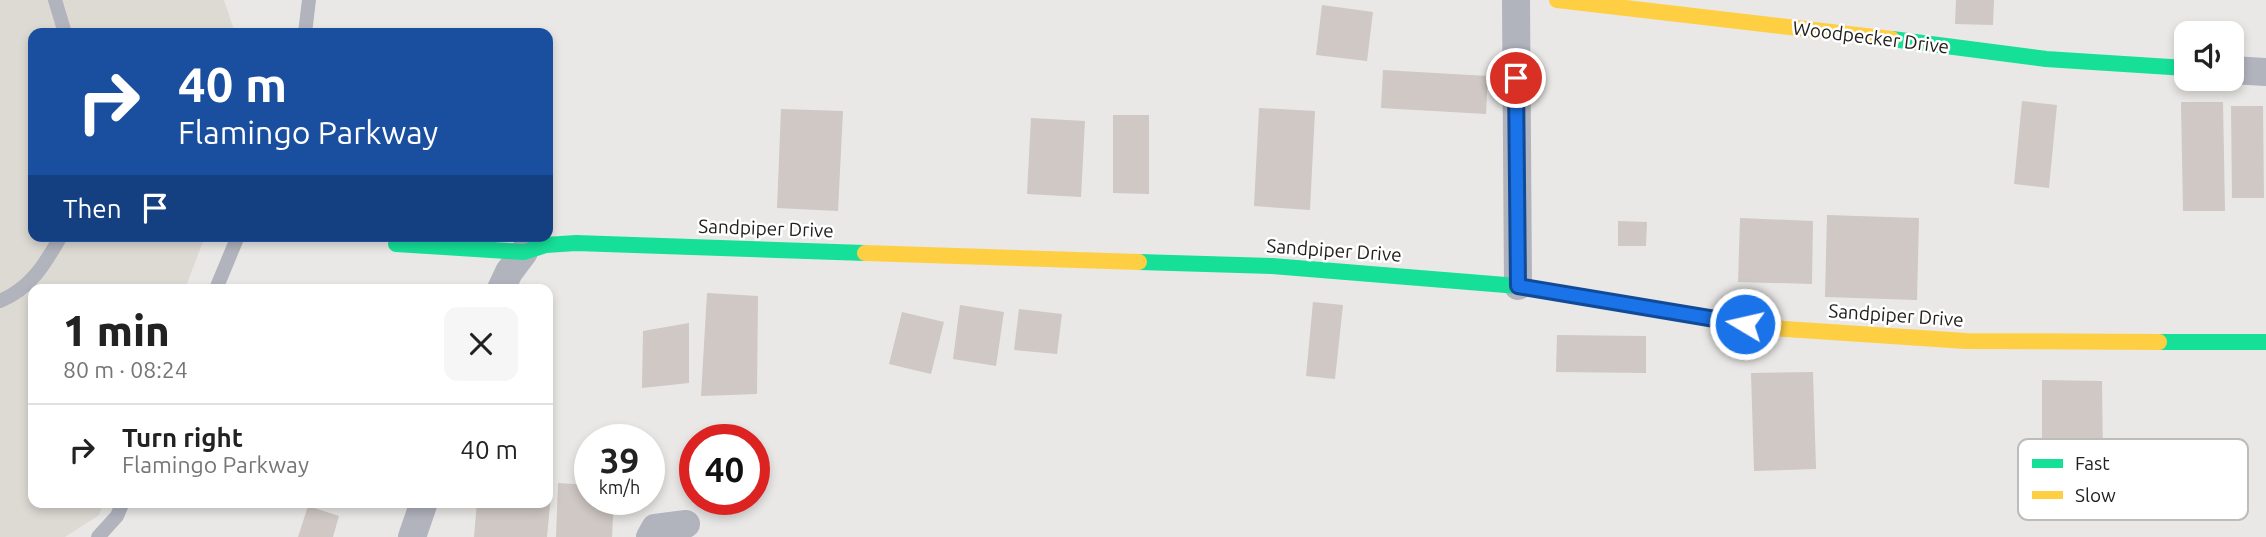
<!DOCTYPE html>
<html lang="en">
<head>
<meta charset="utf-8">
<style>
  body { margin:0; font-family:Ubuntu,sans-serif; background:#f6f6f6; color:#222; height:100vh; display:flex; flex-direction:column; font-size:26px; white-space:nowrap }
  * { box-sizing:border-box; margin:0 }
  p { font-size:23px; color:#767676 }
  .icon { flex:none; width:38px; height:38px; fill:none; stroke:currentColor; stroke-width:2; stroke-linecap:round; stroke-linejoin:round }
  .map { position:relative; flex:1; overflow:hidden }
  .drawer { position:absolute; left:28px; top:284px; width:525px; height:224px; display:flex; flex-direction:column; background:#fff; border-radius:14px; box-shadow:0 4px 10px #0003 }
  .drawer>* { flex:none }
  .top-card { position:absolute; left:28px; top:28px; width:525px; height:214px; border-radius:14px; box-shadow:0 4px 10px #0003; background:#1a4fa0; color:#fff; overflow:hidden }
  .buttons { position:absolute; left:2174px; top:21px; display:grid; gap:14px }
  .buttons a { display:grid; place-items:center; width:70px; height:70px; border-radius:14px; background:#fff; box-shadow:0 4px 10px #0003; font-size:35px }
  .speed { position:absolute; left:574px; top:424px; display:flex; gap:14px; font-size:35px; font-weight:700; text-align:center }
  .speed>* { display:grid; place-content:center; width:91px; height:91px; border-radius:50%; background:#fff; box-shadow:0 4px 10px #0003; line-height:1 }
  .speed small { font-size:18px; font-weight:400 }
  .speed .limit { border:10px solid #d22; background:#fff; color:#111 }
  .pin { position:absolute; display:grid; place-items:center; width:60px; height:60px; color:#fff; margin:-30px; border:4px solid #fff; border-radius:50%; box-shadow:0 2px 7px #0007 }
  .me { position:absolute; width:77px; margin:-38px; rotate:279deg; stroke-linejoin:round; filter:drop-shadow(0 0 5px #0008) }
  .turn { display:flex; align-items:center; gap:24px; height:147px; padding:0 35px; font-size:32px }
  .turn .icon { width:91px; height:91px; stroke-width:2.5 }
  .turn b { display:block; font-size:49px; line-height:60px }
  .then { display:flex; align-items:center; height:66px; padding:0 35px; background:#0003; gap:14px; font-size:26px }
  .round { display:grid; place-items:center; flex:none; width:74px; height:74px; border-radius:14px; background:#f6f6f6 }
  .summary { display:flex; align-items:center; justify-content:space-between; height:119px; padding:0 35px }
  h1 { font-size:42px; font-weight:800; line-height:52px }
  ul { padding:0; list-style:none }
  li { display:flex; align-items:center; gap:21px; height:91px; padding:0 35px; border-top:2px solid #e0e0e0 }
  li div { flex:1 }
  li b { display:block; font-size:26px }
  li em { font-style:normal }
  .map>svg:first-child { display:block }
  .built { fill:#dddad4 }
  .building { fill:#cfc8c4 }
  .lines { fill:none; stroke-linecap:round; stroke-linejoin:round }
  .lane { stroke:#b1b3bd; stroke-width:14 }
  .street { stroke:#b1b3bd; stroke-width:28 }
  .fast { stroke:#16e098; stroke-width:16 }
  .slow { stroke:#ffcf43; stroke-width:16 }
  .route-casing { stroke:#114b97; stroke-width:18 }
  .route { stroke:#1a73e8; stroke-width:12 }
  .labels { text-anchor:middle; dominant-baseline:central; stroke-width:5; stroke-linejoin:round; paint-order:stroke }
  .street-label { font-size:19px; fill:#222120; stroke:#fff }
  .key { fill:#fff; stroke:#bdbcbc; stroke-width:2 }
  .key-label { font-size:19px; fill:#222120 }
</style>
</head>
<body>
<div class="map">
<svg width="2266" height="537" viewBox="0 0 2266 537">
  <rect width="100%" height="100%" fill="#e9e8e6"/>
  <path class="built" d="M0,0h224l11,33h-202v203h172l-20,53h-152v213h71l-5,13 -34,22h-65z"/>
  <g class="building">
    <path d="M1956,0h38l-1,25 -38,-1z"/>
    <path d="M1322,5l51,7 -6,49 -51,-6z"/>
    <path d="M1383,70l105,6 -2,38 -105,-6z"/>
    <path d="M2022,101l35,4 -8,83 -35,-4z"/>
    <path d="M2181,102h42l2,109h-42z"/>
    <path d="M2231,106h32l1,92h-32z"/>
    <path d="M1259,108l56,3 -5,99 -56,-4z"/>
    <path d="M781,109l62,2 -5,100 -61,-3z"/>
    <path d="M1113,115h36v79l-36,-1z"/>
    <path d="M1031,118l54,3 -4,76 -54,-3z"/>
    <path d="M1827,215l92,3 -2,82 -92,-3z"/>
    <path d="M1740,218l73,3 -1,63 -74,-2z"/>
    <path d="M1618,221l29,1 -1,24h-28z"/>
    <path d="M707,293l51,3 -1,98 -56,2z"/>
    <path d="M1313,302l30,3 -8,74 -29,-3z"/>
    <path d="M960,305l44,7 -8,54 -43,-7z"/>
    <path d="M1019,309l43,5 -5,40 -43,-4z"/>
    <path d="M902,312l42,10 -13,52 -42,-10z"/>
    <path d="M689,323v60l-47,5 1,-57z"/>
    <path d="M1557,335l89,1v37l-90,-1z"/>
    <path d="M1813,372l3,97 -62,2 -3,-98z"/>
    <path d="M2042,380l60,1 1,82h-61z"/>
    <path d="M558,483l32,2v14h24l-2,38h-56z"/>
    <path d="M548,493l3,1 -4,43h-73l3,-35h71z"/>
    <path d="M308,506l31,10 -6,21h-35z"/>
  </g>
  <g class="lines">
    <g class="lane">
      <path d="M55,0l10,33"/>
      <path d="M305,33l4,-33"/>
      <path d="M216,289l22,-53"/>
      <path d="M0,301c31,-13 45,-37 61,-65"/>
      <path d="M98,537l19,-21 6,-14"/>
    </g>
    <g class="street">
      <path d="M1516,0l2,286"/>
      <path d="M2231,70l35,2"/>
      <path d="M501,289l8,-17 15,-20"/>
      <path d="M412,537l12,-35"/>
      <path d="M650,537l5,-9 31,-4"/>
    </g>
    <g class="fast">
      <path d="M1892,39l154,20 140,9"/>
      <path d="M396,244l128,8 22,-7 30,-2 289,10"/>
      <path d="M1139,262l133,4 246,20 209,35"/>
      <path d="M2159,342h107"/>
    </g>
    <g class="slow">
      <path d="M1557,0l335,39"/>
      <path d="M865,253l274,9"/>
      <path d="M1727,321l44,7 195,13 193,1"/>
    </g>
  </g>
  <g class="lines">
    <g class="route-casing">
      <path id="route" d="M1516,78l2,208 227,38"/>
    </g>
    <use href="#route" class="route"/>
  </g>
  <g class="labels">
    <g class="street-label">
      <text transform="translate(1871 37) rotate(7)">Woodpecker Drive</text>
      <text transform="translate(766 228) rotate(2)">Sandpiper Drive</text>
      <text transform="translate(1334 250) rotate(4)">Sandpiper Drive</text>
      <text transform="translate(1896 315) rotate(4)">Sandpiper Drive</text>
    </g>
  </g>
  <rect x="2018" y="439" width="230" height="81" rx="10" class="key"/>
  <rect x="2032" y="459" width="31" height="9" fill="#16e098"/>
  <rect x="2032" y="491" width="31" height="8" fill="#ffcf43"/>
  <g class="key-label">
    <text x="2075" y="470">Fast</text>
    <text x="2075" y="502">Slow</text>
  </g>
</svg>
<div class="buttons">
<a><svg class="icon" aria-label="sound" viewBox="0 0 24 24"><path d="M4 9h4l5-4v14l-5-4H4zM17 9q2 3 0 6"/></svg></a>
</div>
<div class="speed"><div>39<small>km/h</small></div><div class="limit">40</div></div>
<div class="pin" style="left:1516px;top:78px;background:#d93025"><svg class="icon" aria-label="arrive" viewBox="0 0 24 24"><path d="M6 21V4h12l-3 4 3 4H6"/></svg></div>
<svg class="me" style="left:1745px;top:324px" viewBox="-20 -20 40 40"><circle r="17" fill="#1a73e8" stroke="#fff" stroke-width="3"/><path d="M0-11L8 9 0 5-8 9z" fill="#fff"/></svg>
<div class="top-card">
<div class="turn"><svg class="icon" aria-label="right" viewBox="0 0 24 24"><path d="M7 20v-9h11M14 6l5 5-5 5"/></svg><div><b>40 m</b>Flamingo Parkway</div></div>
<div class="then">Then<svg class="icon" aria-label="arrive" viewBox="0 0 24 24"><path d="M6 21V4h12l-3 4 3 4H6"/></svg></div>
</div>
<section class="drawer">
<div class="summary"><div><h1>1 min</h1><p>80 m · 08:24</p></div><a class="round"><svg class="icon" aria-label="close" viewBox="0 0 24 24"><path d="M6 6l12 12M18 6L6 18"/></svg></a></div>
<ul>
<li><svg class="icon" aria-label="right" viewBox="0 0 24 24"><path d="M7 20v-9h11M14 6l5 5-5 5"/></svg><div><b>Turn right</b><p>Flamingo Parkway</p></div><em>40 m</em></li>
</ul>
</section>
</div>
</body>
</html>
